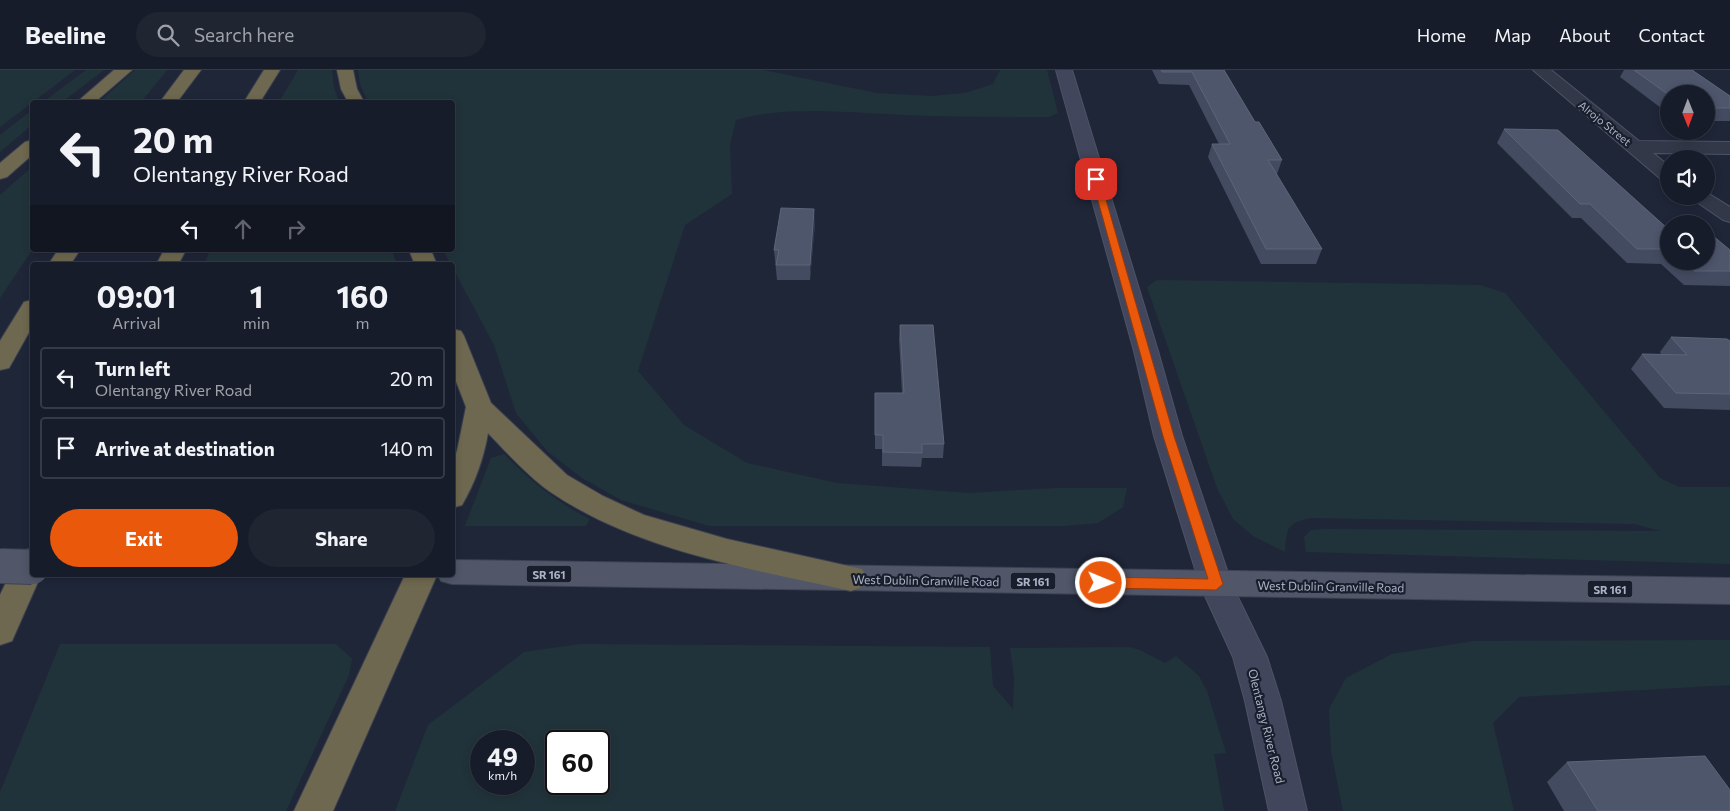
<!DOCTYPE html>
<html lang="en">
<head>
<meta charset="utf-8">
<style>
  body { margin:0; font-family:Commissioner,sans-serif; background:#202532; color:#f1f3f6; height:100vh; display:flex; flex-direction:column; font-size:19px; white-space:nowrap }
  * { box-sizing:border-box; margin:0 }
  p { font-size:16px; color:#9ea1a8 }
  .icon { flex:none; width:28px; height:28px; fill:none; stroke:currentColor; stroke-width:2; stroke-linecap:round; stroke-linejoin:round }
  .map { position:relative; flex:1; overflow:hidden }
  .panel { position:absolute; left:30px; top:192px; width:425px; height:315px; display:flex; flex-direction:column; background:#171c2a; border-radius:5px; box-shadow:0 2px 8px #0003,0 0 0 1px #363a47 }
  .panel>* { flex:none }
  .guide { position:absolute; left:30px; top:30px; width:425px; height:152px; border-radius:5px; box-shadow:0 2px 8px #0003,0 0 0 1px #363a47; background:#171c2a; color:#f1f3f6; overflow:hidden }
  .needle { width:32px; rotate:179deg }
  .fabs { position:absolute; left:1660px; top:15px; display:grid; gap:10px }
  .fabs a { display:grid; place-items:center; width:55px; height:55px; border-radius:50%; background:#171c2a; box-shadow:0 2px 8px #0003,0 0 0 1px #363a47; font-size:25px }
  .speed { position:absolute; left:470px; top:660px; display:flex; gap:10px; font-size:25px; font-weight:700; text-align:center }
  .speed>* { display:grid; place-content:center; width:65px; height:65px; border-radius:50%; background:#171c2a; box-shadow:0 2px 8px #0003,0 0 0 1px #363a47; line-height:1 }
  .speed small { font-size:12px; font-weight:400 }
  .speed .limit { border:2px solid #111; border-radius:8px; background:#fff; color:#111 }
  .pin { position:absolute; display:grid; place-items:center; width:42px; height:42px; color:#fff; margin:-21px; border-radius:10px; box-shadow:0 2px 8px #0006 }
  .me { position:absolute; width:55px; margin:-28px; rotate:91deg; stroke-linejoin:round; filter:drop-shadow(0 0 4px #0008) }
  .turn { display:flex; align-items:center; gap:18px; height:105px; padding:0 20px; font-size:22px }
  .turn .icon { width:65px; height:65px; stroke-width:2.5 }
  .turn b { display:block; font-size:35px; line-height:42px }
  .lanes { display:flex; align-items:center; height:48px; padding:0 20px; background:#0003; justify-content:center; gap:25px; direction:ltr }
  .lanes .off { opacity:.35 }
  .eta { display:flex; justify-content:space-evenly; align-items:center; height:85px; text-align:center }
  .eta b { font-size:30px; font-weight:700; line-height:35px }
  .primary-button { display:flex; gap:10px; margin-top:auto; padding:10px 20px }
  .primary-button a { flex:1; height:58px; border-radius:30px; background:#ea580c; color:#fff; font-size:20px; font-weight:700; line-height:58px; text-align:center }
  .primary-button a+a { background:#202532; color:#f1f3f6 }
  ul { padding:0; list-style:none }
  li { display:flex; align-items:center; gap:15px; height:62px; margin:0 10px 8px; padding:0 10px; border:2px solid #363a47; border-radius:5px }
  li div { flex:1 }
  li b { display:block; font-size:19px }
  li em { font-style:normal }
  header { display:flex; align-items:center; gap:30px; box-sizing:border-box; height:70px; padding:0 25px; background:#171c2a; border-bottom:1px solid #363a47 }
  header strong { font-size:24px }
  nav { display:flex; gap:28px; margin-inline-start:auto; font-size:18px }
  .search { width:350px; height:45px; background:#202532; display:flex; align-items:center; gap:12px; box-sizing:border-box; padding:0 18px; border-radius:28px; color:#9ea1a8; font-size:19px }
  .map>svg:first-child { display:block }
  .green { fill:#21333a; fill-rule:evenodd }
  .lines { fill:none; stroke-linecap:round; stroke-linejoin:round }
  .minor-casing { stroke:#4e5364; stroke-width:2 }
  .secondary-casing { stroke:#4e5364; stroke-width:2 }
  .primary-casing { stroke:#3d4252; stroke-width:2 }
  .motorway-casing { stroke:#3b4050; stroke-width:2 }
  .minor { fill:#333849; fill-rule:evenodd }
  .secondary { fill:#41465c; fill-rule:evenodd }
  .primary { fill:#515769; fill-rule:evenodd }
  .motorway { fill:#6f6850; fill-rule:evenodd }
  .primary-bridge-casing { stroke:#3d4252; stroke-width:36; stroke-linecap:butt }
  .primary-bridge { stroke:#515769; stroke-width:34 }
  .wall { fill:#434b61 }
  .shaded-wall { fill:#30374c }
  .building { fill:#4e566c; stroke:#5d657a }
  .route { fill:#ea580c; stroke:#983908 }
  .labels { text-anchor:middle; dominant-baseline:central; stroke-width:4.5; stroke-linejoin:round; paint-order:stroke }
  .far-street-label { font-size:11px; fill:#adb3c6; stroke:#191e2d }
  .shield { fill:#191e2d; stroke:#818698; stroke-width:1 }
  .shield-label { font-size:11px; font-weight:bold; fill:#adb3c6 }
  .street-label { font-size:12px; fill:#adb3c6; stroke:#191e2d }
</style>
</head>
<body>
<header>
<strong>Beeline</strong>
<div class="search"><svg class="icon" aria-label="search" viewBox="0 0 24 24"><circle cx="10" cy="10" r="6"/><path d="M15 15l6 6"/></svg>Search here</div>
<nav><a>Home</a><a>Map</a><a>About</a><a>Contact</a></nav>
</header>
<div class="map">
<svg width="1730" height="741" viewBox="0 0 1730 741">
  <rect width="100%" height="100%" fill="#1f2638"/>
  <g class="green">
    <path d="M0,0h75l-75,57z"/>
    <path d="M86,0h18l-42,32h-19z"/>
    <path d="M135,0h32l-26,32h-42z"/>
    <path d="M298,0h34l2,18 5,14h-60z"/>
    <path d="M358,0h405l114,23 55,3 33,-3 28,-9 7,-14h47l11,43 -9,4c-49,0 -97,0 -145,-2 -51,-2 -120,-10 -168,5l-6,25 2,49 -47,31 -47,146 46,54 63,38 90,20 132,10 88,-5h70l-4,19 -25,16 -33,3h-356l-88,-26 -39,-22 -35,-27 -31,-38 -22,-68 -51,-95h9v-148h-84l-8,-18z"/>
    <path d="M32,40v15l-32,27v-17z"/>
    <path d="M32,97v83l-32,48v-103z"/>
    <path d="M210,180h182l5,15h-193z"/>
    <path d="M1157,210l323,5 25,8 155,185 19,9h51v77l-424,-12 -2,-15 7,-7 15,-1 334,2 -25,-7 -324,-6c-25,5 -24,10 -26,34l-32,-16 -20,-17 -16,-31 -70,-201z"/>
    <path d="M504,384c26,27 52,48 86,65l-4,7h-121l26,-68z"/>
    <path d="M1730,570v45l-211,12 -26,26 21,88h-171l-12,-60 -2,-42 17,-31 46,-24 82,-13z"/>
    <path d="M60,574h276l16,15 -3,16 -63,136h-286v-19z"/>
    <path d="M580,574l410,3 3,39 20,23 1,-31 -4,-30 119,-1 11,3 25,13 11,-7 23,20 8,15 19,62 -12,1 10,57h-829l33,-86 96,-73zM481,671h43v43h-43zM556,671h43v43h-43z"/>
  </g>
  <g class="lines">
    <g class="minor-casing">
      <g id="minor">
        <path d="M1533,0h18l88,71 91,1v12l-77,-1 16,13v16l-7,-2z"/>
        <path d="M1706,122l24,15v15l-7,-2 -35,-24h18z"/>
      </g>
    </g>
    <g class="secondary-casing">
      <path id="secondary" d="M1056,0h16l86,281 24,85 50,149 35,72 14,44 26,110h-38l-24,-110 -12,-44 -33,-72 -46,-149 -20,-85z"/>
    </g>
    <g class="primary-casing">
      <path id="primary" d="M452,490l1278,18v26l-1278,-20 -11,-3 -3,-6h14z"/>
    </g>
    <g class="motorway-casing">
      <g id="motorway">
        <path d="M114,0h18l-37,32h-18z"/>
        <path d="M184,0h17l-24,32h-17z"/>
        <path d="M264,0h16l-20,32h-16z"/>
        <path d="M337,0h16l4,19 7,13h-16l-7,-13z"/>
        <path d="M32,70v15l-25,22 -7,2v-16l25,-21z"/>
        <path d="M58,180h22l-10,15h-22z"/>
        <path d="M164,180h22l-8,15h-22z"/>
        <path d="M409,180h22l6,15h-22z"/>
        <path d="M32,230v27l-23,41 -9,2v-29l24,-39z"/>
        <path d="M452,259l9,2 3,5 27,67 76,72 36,21 41,19 83,24 135,30 5,9 -5,9 -11,4c-103,-23 -214,-40 -302,-100 -19,-13 -45,-41 -61,-58 -4,24 -13,50 -26,72l-10,3v-46l5,-11 9,-44 -14,-36z"/>
        <path d="M32,478v27h9l-29,66 -12,4v-50l21,-44z"/>
        <path d="M405,505h32l-104,236h-39z"/>
      </g>
    </g>
    <use href="#minor" class="minor"/>
    <use href="#secondary" class="secondary"/>
    <use href="#primary" class="primary"/>
    <use href="#motorway" class="motorway"/>
    <g class="primary-bridge-casing">
      <path id="primary-bridge" d="M0,496l32,1"/>
    </g>
    <use href="#primary-bridge" class="primary-bridge"/>
  </g>
  <g class="wall">
    <path d="M1152,0h72l31,52 27,38 -5,14h-1l46,75 -6,15h-55l-53,-107 4,-13h7l-30,-59 -30,-1z"/>
    <path d="M1624,0h68l38,26v25h-24v-27h-37v20l-49,-37z"/>
    <path d="M1504,59l163,99h2v33h37l24,-11v36l-46,-1 -23,-21 -34,-1 -46,-45h-9l-75,-75z"/>
    <path d="M815,153l-5,57h-33l-3,-30z"/>
    <path d="M900,255l44,119 -1,14h-21l-1,9 -39,-1v-17h-7v-56h27l-3,-54z"/>
    <path d="M1671,267l59,4v69l-66,-2 -33,-39 11,-15h19l-1,-2z"/>
    <path d="M1567,692l163,49h-166l-17,-29z"/>
  </g>
  <path class="shaded-wall" d="M814,139l1,14 -5,57v-15z"/>
  <g class="building">
    <path d="M1161,0h63l31,52h4l23,38h-14l54,89h-56l-54,-105h18l-38,-72h-30z"/>
    <path d="M1634,0h58l38,26v12h-24v-14h-37v1z"/>
    <path d="M1504,59l54,1 109,98h2v21h-32l-47,-45h-10z"/>
    <path d="M781,138l33,1 -4,56h-34l3,-15h-5z"/>
    <path d="M1706,160l24,20v21h-36l-10,-10h22z"/>
    <path d="M900,255h33l11,119h-22v9l-39,-1v-17h-8v-42h29z"/>
    <path d="M1671,267l56,2 3,2v53l-54,-1 -34,-39 45,1z"/>
    <path d="M1705,686l25,34v21h-132l-31,-49z"/>
  </g>
  <path class="route" d="M1096,107l4,2 74,257 49,148 -7,6 -115,-2 -7,-5 7,-6 107,2 -45,-143 -71,-257z"/>
  <g class="labels">
    <g class="far-street-label">
      <text transform="translate(1605 53) rotate(39)">Alrojo Street</text>
    </g>
    <g class="shield">
      <rect x="526.5" y="495.5" width="45" height="17" rx="4"/>
      <rect x="1010.5" y="502.5" width="45" height="17" rx="4"/>
      <rect x="1587.5" y="510.5" width="45" height="17" rx="4"/>
    </g>
    <g class="shield-label">
      <text x="549" y="504">SR 161</text>
      <text x="1033" y="511">SR 161</text>
      <text x="1610" y="519">SR 161</text>
    </g>
    <g class="street-label">
      <text transform="translate(926 510) rotate(1)">West Dublin Granville Road</text>
      <text transform="translate(1331 516) rotate(1)">West Dublin Granville Road</text>
      <text transform="translate(1267 656) rotate(76)">Olentangy River Road</text>
    </g>
  </g>
</svg>
<div class="fabs">
<a><svg class="needle" viewBox="-14 -14 28 28"><path d="M0-13l5 13h-10z" fill="#e53935"/><path d="M0 13l5-13h-10z" fill="#9ea1a8"/></svg></a>
<a><svg class="icon" aria-label="sound" viewBox="0 0 24 24"><path d="M4 9h4l5-4v14l-5-4H4zM17 9q2 3 0 6"/></svg></a>
<a><svg class="icon" aria-label="search" viewBox="0 0 24 24"><circle cx="10" cy="10" r="6"/><path d="M15 15l6 6"/></svg></a>
</div>
<div class="speed"><div>49<small>km/h</small></div><div class="limit">60</div></div>
<div class="pin" style="left:1096px;top:109px;background:#d93025"><svg class="icon" aria-label="arrive" viewBox="0 0 24 24"><path d="M6 21V4h12l-3 4 3 4H6"/></svg></div>
<svg class="me" style="left:1101px;top:513px" viewBox="-20 -20 40 40"><circle r="17" fill="#ea580c" stroke="#fff" stroke-width="3"/><path d="M0-11L8 9 0 5-8 9z" fill="#fff"/></svg>
<div class="guide">
<div class="turn"><svg class="icon" aria-label="left" viewBox="0 0 24 24"><path d="M17 20v-9H6M10 6l-5 5 5 5"/></svg><div><b>20 m</b>Olentangy River Road</div></div>
<div class="lanes"><svg class="icon" aria-label="left" viewBox="0 0 24 24"><path d="M17 20v-9H6M10 6l-5 5 5 5"/></svg><svg class="icon off" aria-label="ahead" viewBox="0 0 24 24"><path d="M12 20V5M6 11l6-6 6 6"/></svg><svg class="icon off" aria-label="right" viewBox="0 0 24 24"><path d="M7 20v-9h11M14 6l5 5-5 5"/></svg></div>
</div>
<section class="panel">
<div class="eta">
<div><b>09:01</b><p>Arrival</p></div>
<div><b>1</b><p>min</p></div>
<div><b>160</b><p>m</p></div>
</div>
<ul>
<li><svg class="icon" aria-label="left" viewBox="0 0 24 24"><path d="M17 20v-9H6M10 6l-5 5 5 5"/></svg><div><b>Turn left</b><p>Olentangy River Road</p></div><em>20 m</em></li>
<li><svg class="icon" aria-label="arrive" viewBox="0 0 24 24"><path d="M6 21V4h12l-3 4 3 4H6"/></svg><div><b>Arrive at destination</b></div><em>140 m</em></li>
</ul>
<div class="primary-button"><a>Exit</a><a>Share</a></div>
</section>
</div>
</body>
</html>
